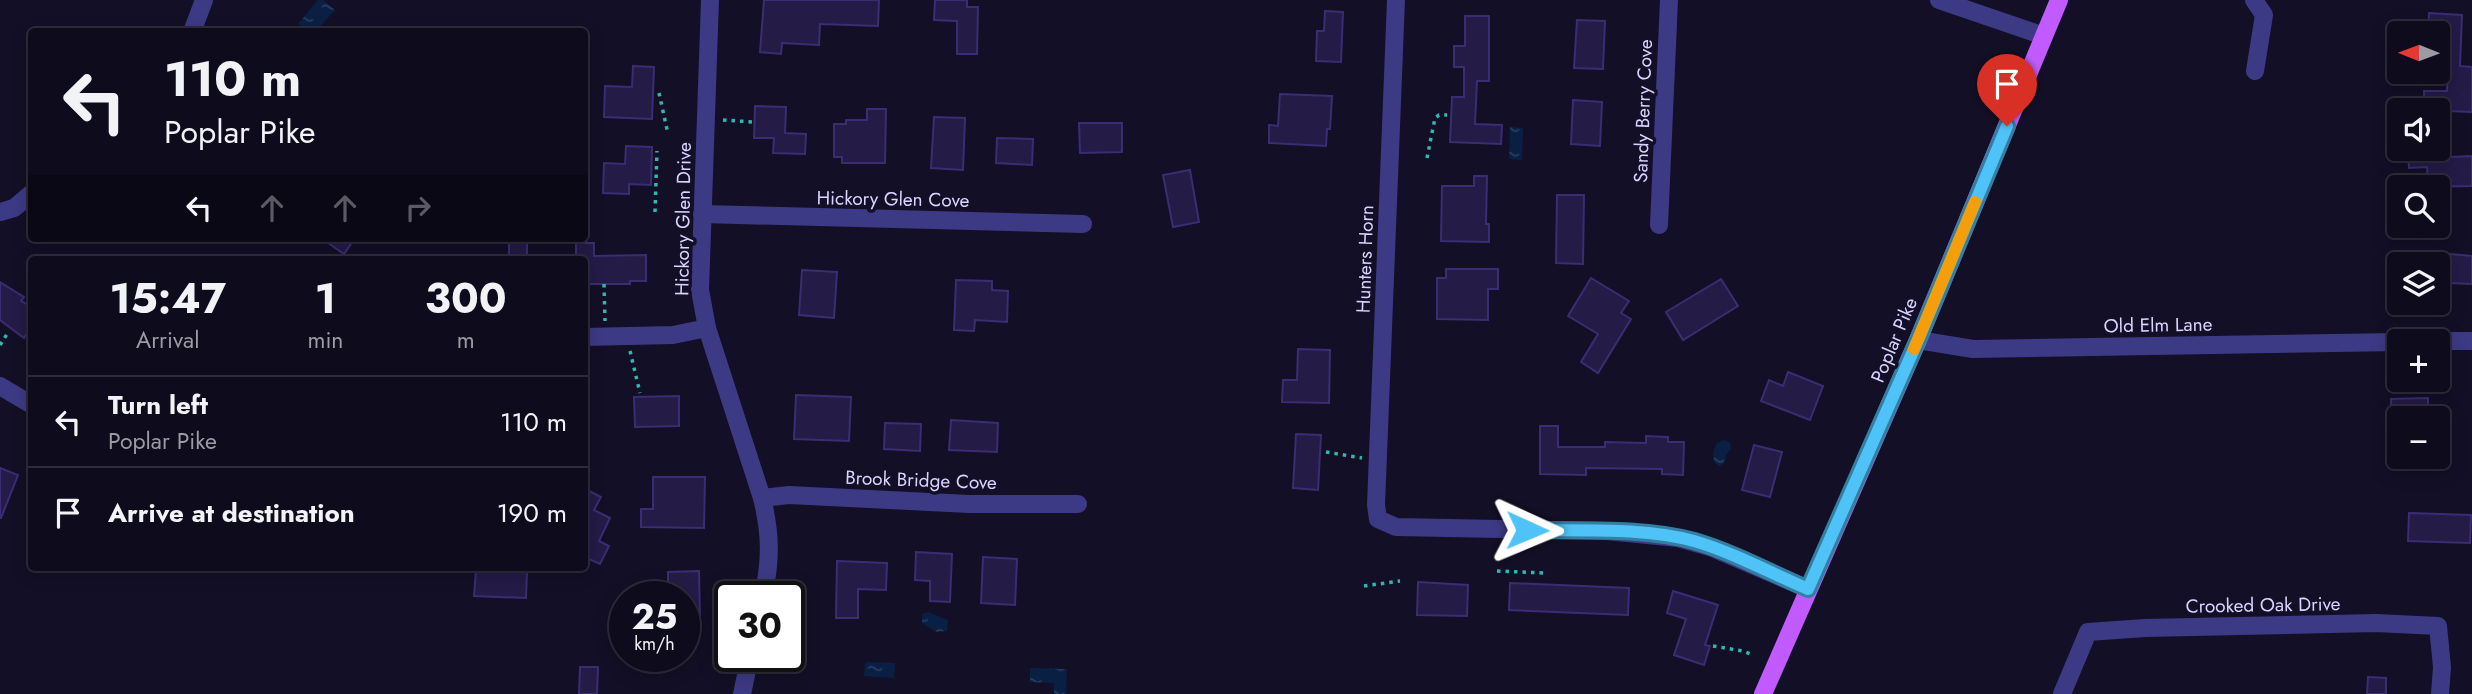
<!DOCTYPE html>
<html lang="en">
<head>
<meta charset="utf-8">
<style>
  body { margin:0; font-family:Jost,sans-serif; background:#1c1929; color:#f1f3f6; height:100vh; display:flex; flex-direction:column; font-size:26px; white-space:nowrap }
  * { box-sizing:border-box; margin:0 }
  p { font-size:23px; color:#9b9ba3 }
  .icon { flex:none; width:38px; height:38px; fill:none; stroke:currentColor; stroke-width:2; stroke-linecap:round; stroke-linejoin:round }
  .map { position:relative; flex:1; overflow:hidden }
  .sheet { position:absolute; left:28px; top:256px; width:560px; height:315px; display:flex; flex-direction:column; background:#0e0b1c; border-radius:7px; box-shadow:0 4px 18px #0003,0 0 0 2px #2e2b3b }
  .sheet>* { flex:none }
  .guide { position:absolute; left:28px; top:28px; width:560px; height:214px; border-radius:7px; box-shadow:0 4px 18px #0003,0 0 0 2px #2e2b3b; background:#0e0b1c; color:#f1f3f6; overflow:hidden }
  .needle { width:46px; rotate:271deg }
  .fabs { position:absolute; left:2387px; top:21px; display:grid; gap:14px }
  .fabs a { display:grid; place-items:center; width:63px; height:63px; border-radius:7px; background:#0e0b1c; box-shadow:0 4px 18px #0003,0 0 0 2px #2e2b3b; font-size:35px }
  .speed { position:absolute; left:609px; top:581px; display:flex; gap:14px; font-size:35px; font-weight:700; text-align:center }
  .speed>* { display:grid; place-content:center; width:91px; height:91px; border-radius:50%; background:#0e0b1c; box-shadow:0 4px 18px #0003,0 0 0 2px #2e2b3b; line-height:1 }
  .speed small { font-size:18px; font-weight:400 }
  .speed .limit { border:4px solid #111; border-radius:10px; background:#fff; color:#111 }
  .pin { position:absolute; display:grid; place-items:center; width:60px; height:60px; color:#fff; margin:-72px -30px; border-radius:50% 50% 50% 0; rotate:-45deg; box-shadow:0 0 7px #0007 }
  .pin .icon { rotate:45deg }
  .me { position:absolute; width:77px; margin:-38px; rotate:91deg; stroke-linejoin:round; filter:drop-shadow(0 0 5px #0008) }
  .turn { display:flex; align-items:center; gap:24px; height:147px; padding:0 21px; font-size:32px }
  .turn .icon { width:91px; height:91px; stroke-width:2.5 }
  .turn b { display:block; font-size:49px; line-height:60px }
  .lanes { display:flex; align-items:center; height:66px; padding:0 21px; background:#0003; justify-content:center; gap:35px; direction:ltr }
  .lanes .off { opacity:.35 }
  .eta { display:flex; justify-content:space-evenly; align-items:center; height:119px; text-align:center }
  .eta b { font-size:42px; font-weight:700; line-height:49px }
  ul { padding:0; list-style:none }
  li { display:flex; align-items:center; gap:21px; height:91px; padding:0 21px; border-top:2px solid #2e2b3b }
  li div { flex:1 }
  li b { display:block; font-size:26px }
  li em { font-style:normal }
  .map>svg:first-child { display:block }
  .water { fill:url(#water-ripples) }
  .building { fill:#241b47; stroke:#3b2d73; stroke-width:2 }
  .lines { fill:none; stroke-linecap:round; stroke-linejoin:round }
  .path { stroke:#2fb8b0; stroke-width:3.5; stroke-dasharray:3.5 5; stroke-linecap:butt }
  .minor { stroke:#3d3a85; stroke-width:18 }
  .major { stroke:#c25bff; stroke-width:18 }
  .route-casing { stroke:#337fa1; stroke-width:18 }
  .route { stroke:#4fc3f7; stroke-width:12 }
  .slow { stroke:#f59e0b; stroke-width:12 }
  .labels { text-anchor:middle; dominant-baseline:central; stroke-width:7; stroke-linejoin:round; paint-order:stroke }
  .street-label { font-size:19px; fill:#d9d4ff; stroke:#130f26 }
</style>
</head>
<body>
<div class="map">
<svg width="2472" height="694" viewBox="0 0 2472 694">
  <defs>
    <pattern id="water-ripples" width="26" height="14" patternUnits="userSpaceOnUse" patternTransform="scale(1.75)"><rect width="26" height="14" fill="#0a1f44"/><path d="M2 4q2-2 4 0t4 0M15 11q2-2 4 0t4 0" fill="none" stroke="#2d3f60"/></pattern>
  </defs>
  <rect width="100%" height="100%" fill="#130f26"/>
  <g class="water">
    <path d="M318,0h5l12,10 -19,21h-9l-9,-7z"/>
    <path d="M1510,127l13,1 -1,32 -13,-1z"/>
    <path d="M1723,440l7,2 1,7 -5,6 -1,8 -6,3 -5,-4 -1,-9 3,-9z"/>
    <path d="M928,612l20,8 -1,11 -11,1 -14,-9v-9z"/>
    <path d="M865,662l30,1 -1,15 -30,-2z"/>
    <path d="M1030,668l37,1 -1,25h-12v-11l-24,-1z"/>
  </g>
  <g class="building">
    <path d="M764,0h115l-1,26 -58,-2 -1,21 -37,-2 -1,11 -21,-2z"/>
    <path d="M935,0h32v7h11l-1,47h-20v-33l-23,-1z"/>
    <path d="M1325,11l18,1 -2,50 -25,-1 1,-30h7z"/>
    <path d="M2429,13l33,2 -2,51 12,1v45l-48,-2v-19h23l1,-41h-10v-17h-10z"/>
    <path d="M1465,16h24v65h-12l-2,43 27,1 -1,19 -51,-2 2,-45h12v-30h-10v-21h11z"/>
    <path d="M1577,20l28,1 -2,48 -29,-1z"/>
    <path d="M633,66l21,1 -2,52 -48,-2 1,-31 27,1z"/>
    <path d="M1280,94l52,2 -2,33h-3l-1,17 -57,-3v-18l9,1z"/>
    <path d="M1573,100l29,2 -2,44 -29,-2z"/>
    <path d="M755,106l31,1 -1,26 21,1 -1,20 -32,-1 1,-15h-20z"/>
    <path d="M867,109h19l-1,54h-43v-6h-8v-33h12v-4h21z"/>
    <path d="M934,117l31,1 -2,52 -32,-2z"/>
    <path d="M1079,123h43v29l-42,1z"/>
    <path d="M997,138l36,1 -1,26 -36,-2z"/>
    <path d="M626,146l26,1 -1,38 -22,-1v10l-26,-1 1,-30 21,1z"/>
    <path d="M2408,149h20v9l44,-2v30l-44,1 -1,-20 -18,1z"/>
    <path d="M1190,170l9,52 -26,5 -10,-52z"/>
    <path d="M1474,176h13l-1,48h3v18l-48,-1 1,-55h32z"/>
    <path d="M1557,195h27l-1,69 -27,-1z"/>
    <path d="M321,238h34l-11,16z"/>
    <rect x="509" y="238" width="18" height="21"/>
    <path d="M576,243h18v13l52,-1v26h-16v3h-46v-25h-8z"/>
    <path d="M2450,254l22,2v28l-24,-1z"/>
    <path d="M1446,269h52v20h-10v31l-51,-1v-41h9z"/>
    <path d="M802,270l35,2 -3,46 -35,-3z"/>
    <path d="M1591,278l38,23 -8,12 10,6 -33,54 -17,-11 17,-28 -30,-18z"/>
    <path d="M1721,279l17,27 -55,34 -17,-28z"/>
    <path d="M956,280l36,1v9l16,1 -1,31 -32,-2 -1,11 -20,-1z"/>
    <path d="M0,282l24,15 -3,4 11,6v19l-8,12 -24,-18z"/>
    <path d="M1298,349l32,1 -1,53 -47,-1 1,-22h14z"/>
    <path d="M1788,372l35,14 -13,34 -49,-19 8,-21 14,6z"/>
    <path d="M796,395l55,2 -2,44 -55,-2z"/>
    <path d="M679,396v30l-44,1 -1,-30z"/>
    <path d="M2428,398v20h-37v-19z"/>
    <path d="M951,420l47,3 -1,29 -48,-2z"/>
    <path d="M885,423l36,1 -1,27 -36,-2z"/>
    <path d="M1540,426h18v21h47v-5l41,1v-7l22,1v5h16l-1,33 -21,-1v-5l-76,-1v7l-46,-1z"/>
    <path d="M1296,434l25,1 -3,55 -25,-2z"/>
    <path d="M1754,445l28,7 -12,45 -28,-7z"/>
    <path d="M0,468l18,7 -17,43h-1z"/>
    <path d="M653,477h52l-1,51 -63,-1v-18h12z"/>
    <path d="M589,491l12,6 -7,13 16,8 -11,23 10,5 -9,18 -11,-5 -5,9v-69z"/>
    <path d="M2409,513l62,2 -1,28 -62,-2z"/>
    <path d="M916,552l36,2 -2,48 -20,-1v-20l-15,-1z"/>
    <path d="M983,557l34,2 -2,46 -34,-2z"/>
    <path d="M837,561l50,2 -1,27 -28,-1v29h-22z"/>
    <path d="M476,570l51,2 -1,26 -52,-2z"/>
    <path d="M699,571l1,47h-16v-21h-16v-25z"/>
    <path d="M1418,582l50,3 -1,31 -50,-1z"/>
    <path d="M1510,583l119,5 -1,27 -119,-5z"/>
    <path d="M1673,591l45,14 -13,40 5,1 -6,19 -30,-10 12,-36 -19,-6z"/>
    <path d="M580,667h18l-1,27h-18z"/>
    <path d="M2368,677l18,1v16h-19z"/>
  </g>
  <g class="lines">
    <g class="path">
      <path d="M659,93l9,41"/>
      <path d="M723,120l30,2"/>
      <path d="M1427,158l8,-40 4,-3h8"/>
      <path d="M655,212l2,-61"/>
      <path d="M604,284l1,37"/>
      <path d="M0,345l9,-14"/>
      <path d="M630,351l10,42"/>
      <path d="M1326,452l36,6"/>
      <path d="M1497,571l48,2"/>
      <path d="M1364,586l36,-5"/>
      <path d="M1713,646l30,5 10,4"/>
    </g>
    <g class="minor">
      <path d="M710,0l-10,290 7,38 55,170c9,37 9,62 1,99"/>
      <path d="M1396,0l-20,505 2,14 18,8 211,4 71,7 32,9 98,42"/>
      <path d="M1939,0l105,36"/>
      <path d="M2254,0l10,15 -9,56"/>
      <path d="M192,32l12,-32"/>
      <path d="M0,212l14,-4 18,-15"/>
      <path d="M702,214l381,10"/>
      <path d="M1659,225l10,-225"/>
      <path d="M584,337l89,-2 34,-7"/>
      <path d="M1918,340l55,9 426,-7"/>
      <path d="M2438,341h34"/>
      <path d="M0,386l32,19"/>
      <path d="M762,498l27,-3 180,9h109"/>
      <path d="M742,694l8,-38"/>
      <path d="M2062,694l26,-62 57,-4 231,-5 62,3 4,41 -2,27"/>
    </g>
    <path class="major" d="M1763,694l155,-354 141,-340"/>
  </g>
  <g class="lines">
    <g class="route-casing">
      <path id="route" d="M1527,530c52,1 117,-3 167,11 38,11 77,32 114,48l110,-249 89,-214"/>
    </g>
    <use href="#route" class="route"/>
    <path class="slow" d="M1914,349l61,-147"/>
  </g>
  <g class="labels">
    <g class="street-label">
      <text transform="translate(1643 111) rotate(-88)">Sandy Berry Cove</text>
      <text transform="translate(893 199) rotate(1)">Hickory Glen Cove</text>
      <text transform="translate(683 219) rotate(-89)">Hickory Glen Drive</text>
      <text transform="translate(1365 259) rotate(-88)">Hunters Horn</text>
      <text transform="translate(2158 325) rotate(-1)">Old Elm Lane</text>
      <text transform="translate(1894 340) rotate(-67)">Poplar Pike</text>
      <text transform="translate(921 480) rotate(2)">Brook Bridge Cove</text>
      <text transform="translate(2263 605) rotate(-1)">Crooked Oak Drive</text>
    </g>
  </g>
</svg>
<div class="fabs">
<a><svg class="needle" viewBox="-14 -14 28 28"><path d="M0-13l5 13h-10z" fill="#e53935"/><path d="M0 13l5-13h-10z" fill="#9b9ba3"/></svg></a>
<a><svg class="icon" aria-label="sound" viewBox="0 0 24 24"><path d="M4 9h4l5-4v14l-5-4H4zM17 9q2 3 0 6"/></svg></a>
<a><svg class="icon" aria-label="search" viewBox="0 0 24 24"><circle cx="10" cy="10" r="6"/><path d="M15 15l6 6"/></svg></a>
<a><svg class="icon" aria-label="layers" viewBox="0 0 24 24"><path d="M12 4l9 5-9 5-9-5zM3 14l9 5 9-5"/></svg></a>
<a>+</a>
<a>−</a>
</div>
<div class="speed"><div>25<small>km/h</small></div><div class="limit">30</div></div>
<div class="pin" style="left:2007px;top:126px;background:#d93025"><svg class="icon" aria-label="arrive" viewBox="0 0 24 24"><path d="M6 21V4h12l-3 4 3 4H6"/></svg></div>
<svg class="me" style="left:1527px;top:530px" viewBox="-20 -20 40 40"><path d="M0-17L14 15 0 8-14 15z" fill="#4fc3f7" stroke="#fff" stroke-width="4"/></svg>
<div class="guide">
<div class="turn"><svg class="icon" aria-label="left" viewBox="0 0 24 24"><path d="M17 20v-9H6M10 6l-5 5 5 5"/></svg><div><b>110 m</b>Poplar Pike</div></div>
<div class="lanes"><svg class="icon" aria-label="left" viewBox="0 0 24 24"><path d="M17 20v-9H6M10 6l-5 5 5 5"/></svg><svg class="icon off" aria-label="ahead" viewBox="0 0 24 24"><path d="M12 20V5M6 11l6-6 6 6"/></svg><svg class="icon off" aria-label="ahead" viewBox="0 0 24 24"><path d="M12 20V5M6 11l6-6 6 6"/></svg><svg class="icon off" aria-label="right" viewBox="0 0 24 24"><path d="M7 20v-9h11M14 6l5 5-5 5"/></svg></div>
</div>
<section class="sheet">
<div class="eta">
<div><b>15:47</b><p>Arrival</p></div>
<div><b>1</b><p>min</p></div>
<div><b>300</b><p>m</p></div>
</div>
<ul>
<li><svg class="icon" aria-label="left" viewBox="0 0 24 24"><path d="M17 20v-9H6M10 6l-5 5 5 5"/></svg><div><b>Turn left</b><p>Poplar Pike</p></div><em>110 m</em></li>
<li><svg class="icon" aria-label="arrive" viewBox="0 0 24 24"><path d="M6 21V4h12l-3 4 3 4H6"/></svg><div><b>Arrive at destination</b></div><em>190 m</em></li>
</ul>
</section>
</div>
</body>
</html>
